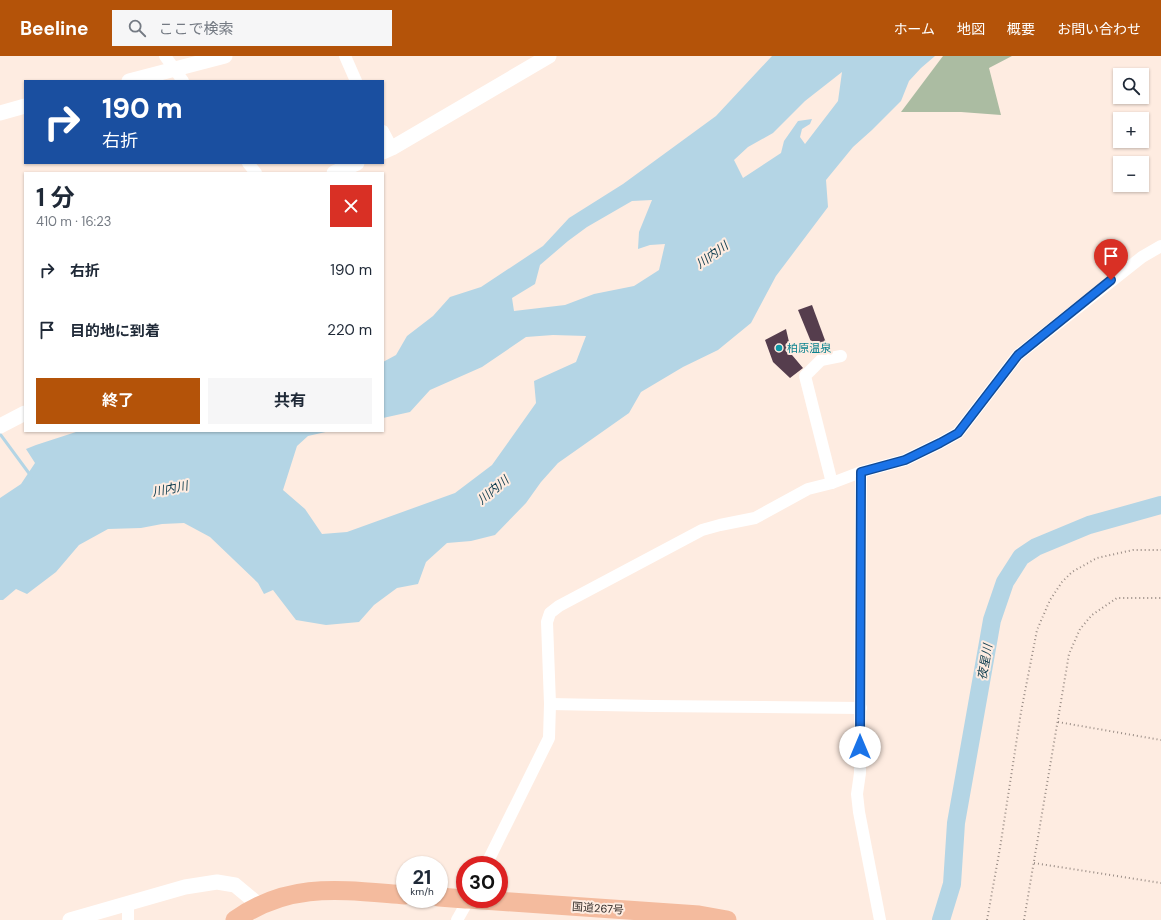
<!DOCTYPE html>
<html lang="ja">
<head>
<meta charset="utf-8">
<style>
  body { margin:0; font-family:"DM Sans","Noto Sans JP",sans-serif; background:#f6f6f7; color:#1f2937; height:100vh; display:flex; flex-direction:column; font-size:15px; white-space:nowrap }
  * { box-sizing:border-box; margin:0 }
  p { font-size:13px; color:#747a83 }
  .icon { flex:none; width:22px; height:22px; fill:none; stroke:currentColor; stroke-width:2; stroke-linecap:round; stroke-linejoin:round }
  .map { position:relative; flex:1; overflow:hidden }
  .details { position:absolute; left:24px; top:116px; width:360px; height:260px; display:flex; flex-direction:column; background:#fff; border-radius:0px; box-shadow:0 1px 3px #0004 }
  .details>* { flex:none }
  .top-card { position:absolute; left:24px; top:24px; width:360px; height:84px; border-radius:0px; box-shadow:0 1px 3px #0004; background:#1a4fa0; color:#fff; overflow:hidden }
  .controls { position:absolute; left:1113px; top:12px; display:grid; gap:8px }
  .controls a { display:grid; place-items:center; width:36px; height:36px; border-radius:0px; background:#fff; box-shadow:0 1px 3px #0004; font-size:20px }
  .speed { position:absolute; left:396px; top:800px; display:flex; gap:8px; font-size:20px; font-weight:700; text-align:center }
  .speed>* { display:grid; place-content:center; width:52px; height:52px; border-radius:50%; background:#fff; box-shadow:0 1px 3px #0004; line-height:1 }
  .speed small { font-size:10px; font-weight:400 }
  .speed .limit { border:6px solid #d22; background:#fff; color:#111 }
  .pin { position:absolute; display:grid; place-items:center; width:34px; height:34px; color:#fff; margin:-41px -17px; border-radius:50% 50% 50% 0; rotate:-45deg; box-shadow:0 0 4px #0007 }
  .pin .icon { rotate:45deg }
  .me { position:absolute; width:44px; margin:-22px; rotate:0deg; stroke-linejoin:round; filter:drop-shadow(0 0 3px #0008) }
  .turn { display:flex; align-items:center; gap:14px; height:84px; padding:0 12px; font-size:18px }
  .turn .icon { width:52px; height:52px; stroke-width:2.5 }
  .turn b { display:block; font-size:28px; line-height:34px }
  .round { display:grid; place-items:center; flex:none; width:42px; height:42px; border-radius:0px; background:#f6f6f7 }
  .head { display:flex; align-items:center; justify-content:space-between; height:68px; padding:0 12px }
  h1 { font-size:24px; font-weight:700; line-height:30px }
  .button { display:flex; gap:8px; margin-top:auto; padding:8px 12px }
  .button a { flex:1; height:46px; border-radius:0px; background:#b45309; color:#fff; font-size:16px; font-weight:700; line-height:46px; text-align:center }
  .button a+a { background:#f6f6f7; color:#1f2937 }
  ul { padding:0; list-style:none }
  li { display:flex; align-items:center; gap:12px; height:60px; padding:0 12px }
  li div { flex:1 }
  li b { display:block; font-size:15px }
  li em { font-style:normal }
  header { display:flex; align-items:center; gap:24px; box-sizing:border-box; height:56px; padding:0 20px; background:#b45309; color:#fff }
  header strong { font-size:19px }
  nav { display:flex; gap:22px; margin-inline-start:auto; font-size:14px }
  .search { width:280px; height:36px; background:#f6f6f7; display:flex; align-items:center; gap:10px; box-sizing:border-box; padding:0 14px; border-radius:0px; color:#747a83; font-size:15px }
  .map>svg:first-child { display:block }
  .forest { fill:#abbca2 }
  .water { fill:#b4d5e5; fill-rule:evenodd }
  .lines { fill:none; stroke-linecap:round; stroke-linejoin:round }
  .stream { stroke:#b4d5e5; stroke-width:3 }
  .river { stroke:#b4d5e5; stroke-width:18 }
  .building { fill:#553d4d }
  .path { stroke:#9a8d86; stroke-width:2; stroke-dasharray:1 3; stroke-linecap:butt }
  .minor { stroke:#fff; stroke-width:12 }
  .tertiary { stroke:#fff; stroke-width:15 }
  .trunk { stroke:#f4bb9e; stroke-width:19 }
  .route-casing { stroke:#114b97; stroke-width:10 }
  .route { stroke:#1a73e8; stroke-width:7 }
  .culture-dot { fill:#0f9aa8; stroke:#feece1; stroke-width:1.5 }
  .labels { text-anchor:middle; dominant-baseline:central; stroke-width:4; stroke-linejoin:round; paint-order:stroke }
  .culture-label { font-size:11px; fill:#0d838f; stroke:#feece1; text-anchor:start }
  .street-label { font-size:11px; fill:#362f2b; stroke:#feece1 }
  .water-label { font-size:12px; font-style:italic; fill:#0d3c4e; stroke:#feece1 }
</style>
</head>
<body>
<header>
<strong>Beeline</strong>
<div class="search"><svg class="icon" aria-label="search" viewBox="0 0 24 24"><circle cx="10" cy="10" r="6"/><path d="M15 15l6 6"/></svg>ここで検索</div>
<nav><a>ホーム</a><a>地図</a><a>概要</a><a>お問い合わせ</a></nav>
</header>
<div class="map">
<svg width="1161" height="864" viewBox="0 0 1161 864">
  <rect width="100%" height="100%" fill="#feece1"/>
  <path class="forest" d="M943,0h69l-23,12 12,47 -40,-3h-60z"/>
  <path class="water" d="M772,0h163l-14,12 -12,13 -8,20 -29,29 -19,17 -27,33 2,27 -52,69 -25,47 -33,27 -35,17 -42,25 -12,21 -71,50 -17,19 -15,21 -31,32 -24,6 -24,2 -21,19 -8,22 -21,4 -23,17 -15,17 -33,3 -30,-5 -23,-30 -9,4 -6,-11 -48,-46 -26,-14 -22,1 -21,4 -33,1 -29,16 -23,27 -29,22 -11,-5 -13,11h-3v-102l21,-14 14,-21 -9,-14 10,-4 43,-14h251l-22,5 -11,10 -14,44 22,19 17,25 25,-2 108,-39 37,-28 44,-62 -2,-22 42,-19 10,-26 -33,-1 -27,2 -44,30 -52,23 -20,22 -27,6v-56l13,-7 11,-19 26,-20 17,-19 31,-10 62,-41 26,-28 54,-34 93,-68zM842,16l-4,29 -33,43 -5,-7 2,-8 8,-5 2,-5 -14,2 -14,20 -3,12 -38,25 -9,-18 14,-13 25,-14 32,-32zM652,144l-13,32 -1,17 12,-4 15,-1 -6,26 -25,16 -40,8 -29,11 -51,6 -2,-13 23,-14 5,-19 28,-24 19,-14 45,-26z"/>
  <g class="lines">
    <path class="stream" d="M0,378l31,42"/>
    <path class="river" d="M941,864l11,-36 4,-61 36,-203 13,-38 16,-25 15,-10 53,-22 72,-20"/>
  </g>
  <g class="building">
    <path d="M812,249l17,46 -13,3 -18,-44z"/>
    <path d="M786,273l6,26 11,13 -13,10 -17,-16 -8,-22z"/>
  </g>
  <g class="lines">
    <g class="path">
      <path d="M1058,666l103,18"/>
      <path d="M1034,807l127,20"/>
      <path d="M987,864l13,-72 21,-136 16,-82 13,-30 12,-18 10,-10 25,-14 36,-8h28"/>
      <path d="M1024,864l45,-266 11,-25 12,-14 25,-17h44"/>
    </g>
    <g class="minor">
      <path d="M165,0l18,25"/>
      <path d="M345,0l11,25"/>
      <path d="M383,75l9,17"/>
      <path d="M248,107l8,10"/>
      <path d="M861,416l-1,301 -3,21 2,18 21,108"/>
      <path d="M832,427l-27,-107 16,-16 20,-4"/>
      <path d="M550,648l103,2 208,2"/>
      <path d="M486,809l63,-127 1,-34 -3,-82 3,-9 9,-7 143,-76 18,-5 35,-7 53,-29 24,-6 29,-11 44,-12 35,-17 18,-10 60,-78 124,-98 19,-11"/>
      <path d="M128,864v-17"/>
      <path d="M457,864l12,-21"/>
    </g>
    <g class="tertiary">
      <path d="M129,25l96,-25"/>
      <path d="M0,57l25,-7"/>
      <path d="M383,96l9,-4 157,-92"/>
      <path d="M334,117l23,-10"/>
      <path d="M0,370l25,-13"/>
      <path d="M70,864l115,-33 32,-5 18,3 24,20"/>
    </g>
    <g class="trunk">
      <path d="M439,841l26,2"/>
      <path d="M468,843l231,16 28,5"/>
      <path d="M235,864c55,-39 107,-30 170,-25"/>
    </g>
  </g>
  <g class="lines">
    <g class="route-casing">
      <path id="route" d="M860,691l1,-275 44,-12 35,-17 18,-10 60,-78 93,-75"/>
    </g>
    <use href="#route" class="route"/>
  </g>
  <circle class="culture-dot" cx="779" cy="292" r="4"/>
  <g class="labels">
    <g class="culture-label">
      <text x="787" y="292">柏原温泉</text>
    </g>
    <g class="street-label">
      <text transform="translate(598 852) rotate(4)">国道267号</text>
    </g>
    <g class="water-label">
      <text transform="translate(712 199) rotate(-36)">川内川</text>
      <text transform="translate(170 433) rotate(-11)">川内川</text>
      <text transform="translate(493 434) rotate(-40)">川内川</text>
      <text transform="translate(985 606) rotate(-80)">夜星川</text>
    </g>
  </g>
</svg>
<div class="controls">
<a><svg class="icon" aria-label="search" viewBox="0 0 24 24"><circle cx="10" cy="10" r="6"/><path d="M15 15l6 6"/></svg></a>
<a>+</a>
<a>−</a>
</div>
<div class="speed"><div>21<small>km/h</small></div><div class="limit">30</div></div>
<div class="pin" style="left:1111px;top:224px;background:#d93025"><svg class="icon" aria-label="arrive" viewBox="0 0 24 24"><path d="M6 21V4h12l-3 4 3 4H6"/></svg></div>
<svg class="me" style="left:860px;top:691px" viewBox="-20 -20 40 40"><circle r="19" fill="#fff"/><path d="M0-13L10 11 0 6-10 11z" fill="#1a73e8"/></svg>
<div class="top-card">
<div class="turn"><svg class="icon" aria-label="right" viewBox="0 0 24 24"><path d="M7 20v-9h11M14 6l5 5-5 5"/></svg><div><b>190 m</b>右折</div></div>
</div>
<section class="details">
<div class="head"><div><h1>1 分</h1><p>410 m · 16:23</p></div><a class="round" style="background:#d93025;color:#fff"><svg class="icon" aria-label="close" viewBox="0 0 24 24"><path d="M6 6l12 12M18 6L6 18"/></svg></a></div>
<ul>
<li><svg class="icon" aria-label="right" viewBox="0 0 24 24"><path d="M7 20v-9h11M14 6l5 5-5 5"/></svg><div><b>右折</b></div><em>190 m</em></li>
<li><svg class="icon" aria-label="arrive" viewBox="0 0 24 24"><path d="M6 21V4h12l-3 4 3 4H6"/></svg><div><b>目的地に到着</b></div><em>220 m</em></li>
</ul>
<div class="button"><a>終了</a><a>共有</a></div>
</section>
</div>
</body>
</html>
